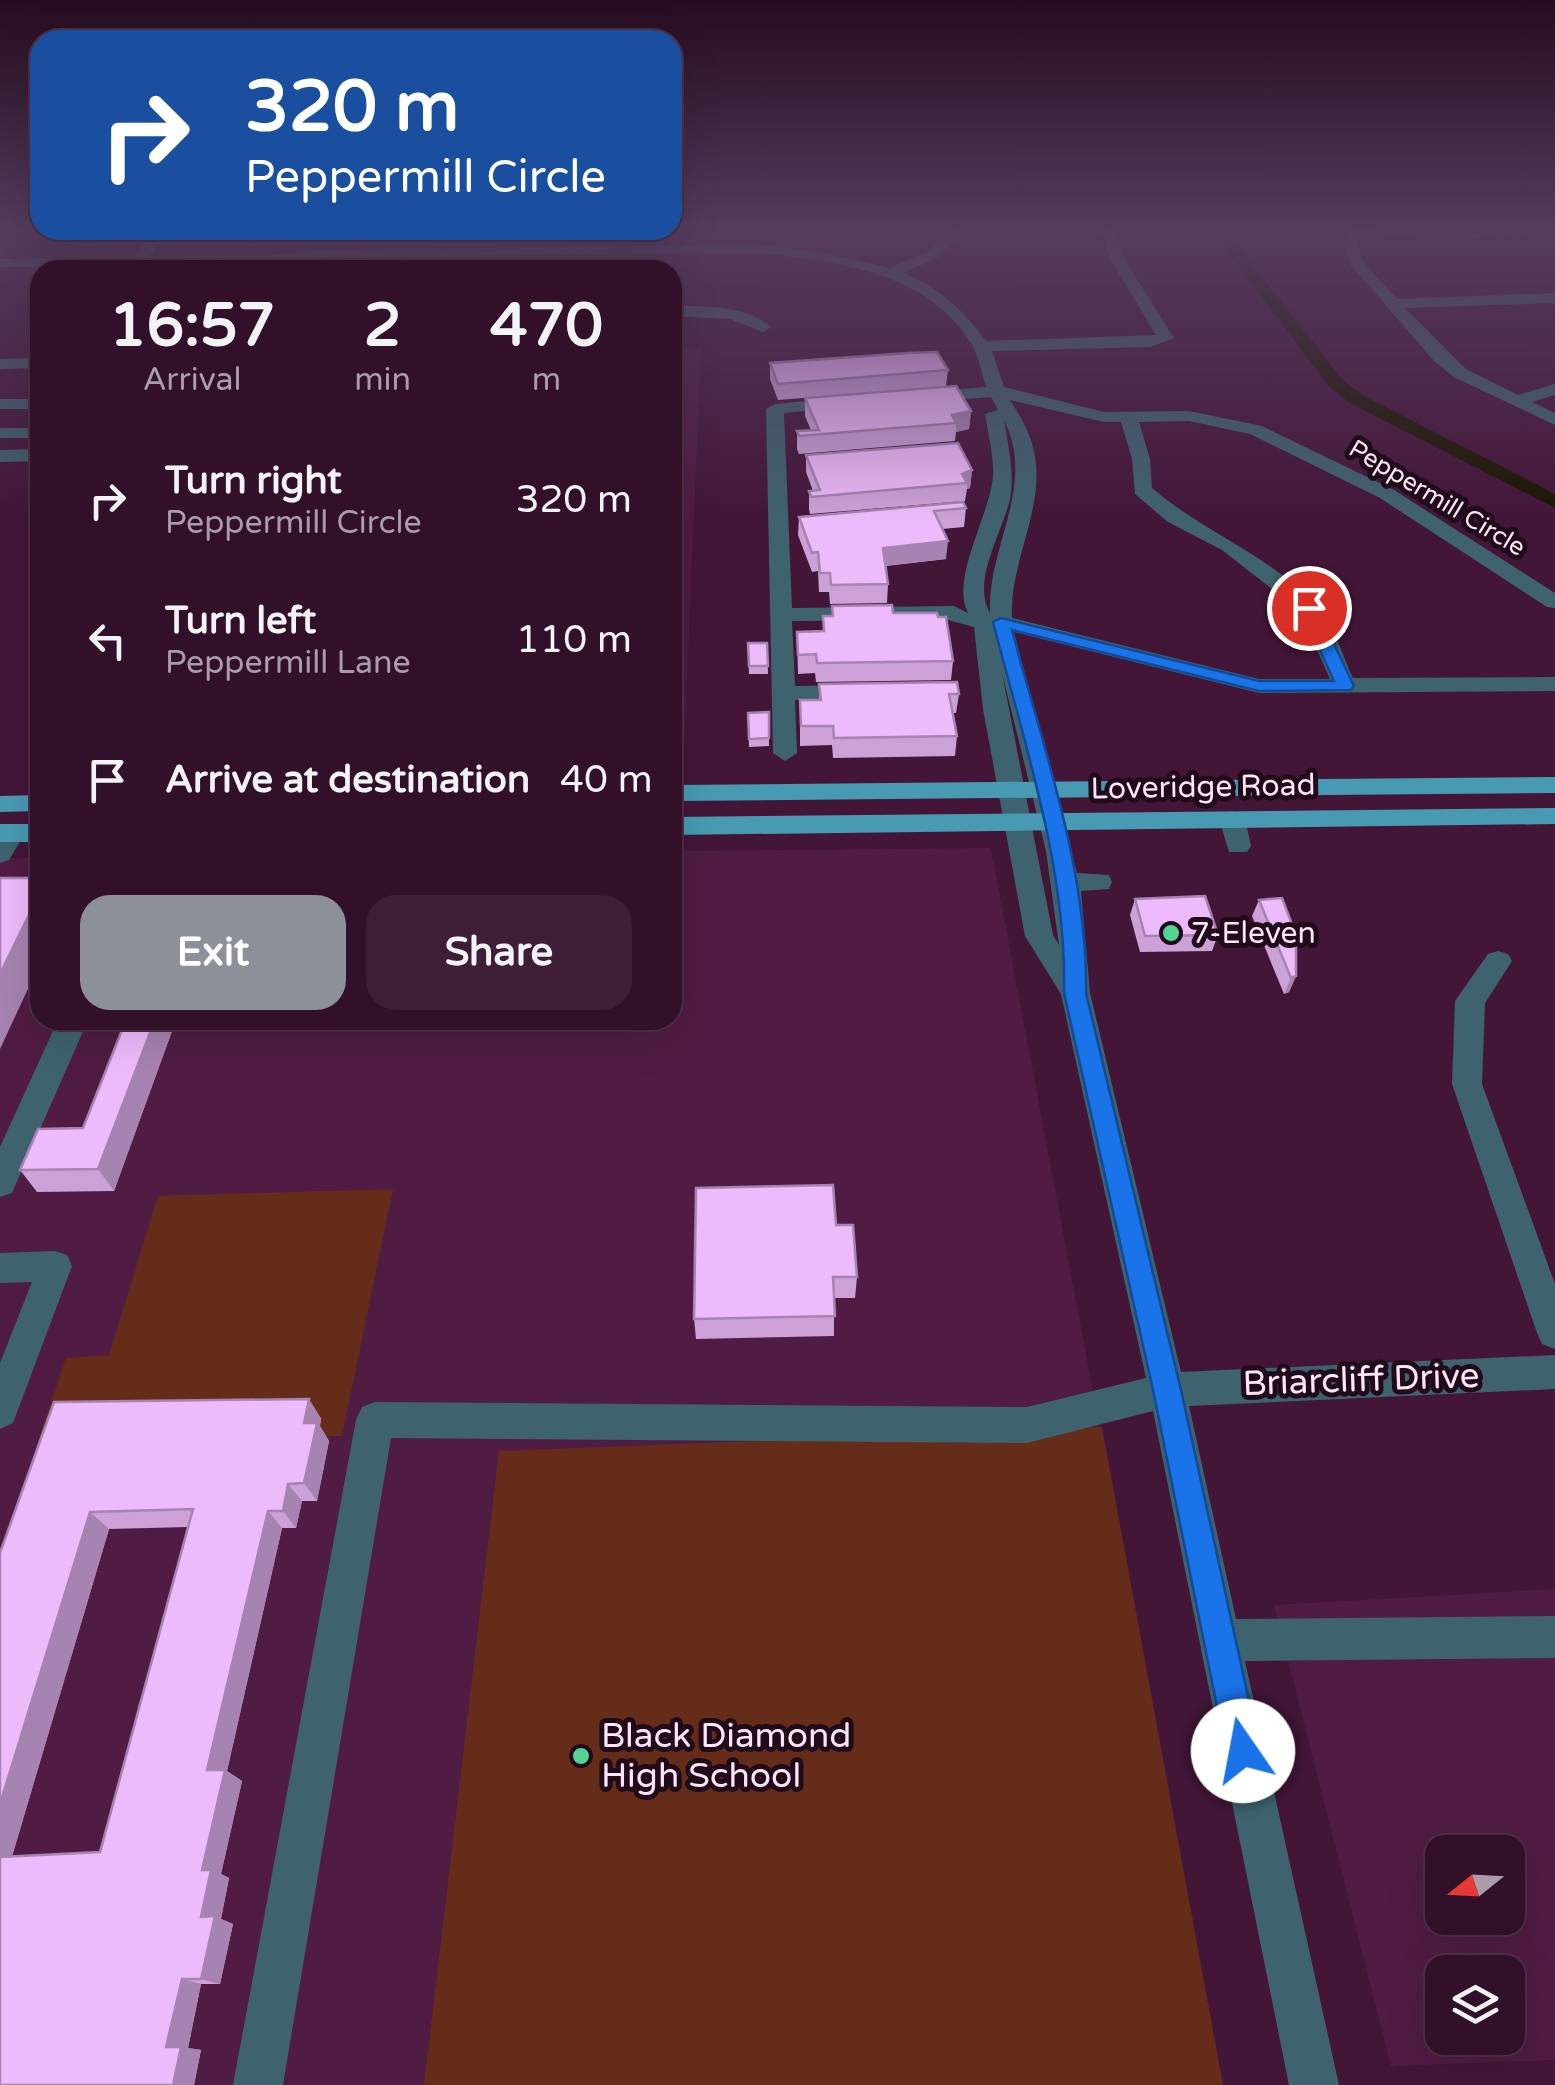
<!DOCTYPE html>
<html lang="en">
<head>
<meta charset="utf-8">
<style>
  body { margin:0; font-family:"Varela Round",sans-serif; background:#3d1e36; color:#f1f3f6; height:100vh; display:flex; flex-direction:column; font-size:38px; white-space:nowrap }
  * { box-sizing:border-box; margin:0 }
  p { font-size:32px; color:#a89da8 }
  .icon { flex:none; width:55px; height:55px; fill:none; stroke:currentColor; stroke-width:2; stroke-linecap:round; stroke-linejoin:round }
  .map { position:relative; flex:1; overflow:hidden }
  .side { position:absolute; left:30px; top:260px; width:652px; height:770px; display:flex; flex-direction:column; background:#32102a; border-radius:30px; box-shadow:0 10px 40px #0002,0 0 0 2px #4d3047 }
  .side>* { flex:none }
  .hud { position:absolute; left:30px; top:30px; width:652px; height:210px; border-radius:30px; box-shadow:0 10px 40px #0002,0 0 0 2px #4d3047; background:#1a4fa0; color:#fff; overflow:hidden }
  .needle { width:65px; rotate:252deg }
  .controls { position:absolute; left:1425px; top:1835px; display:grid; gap:20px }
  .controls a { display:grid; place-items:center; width:100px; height:100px; border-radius:20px; background:#32102a; box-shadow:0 10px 40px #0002,0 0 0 2px #4d3047; font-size:50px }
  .pin { position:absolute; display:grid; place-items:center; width:85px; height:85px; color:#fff; margin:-42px; border:5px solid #fff; border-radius:50%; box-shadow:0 2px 10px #0007 }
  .me { position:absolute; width:110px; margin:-55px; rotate:348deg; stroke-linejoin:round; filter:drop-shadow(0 0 8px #0008) }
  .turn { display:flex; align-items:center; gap:35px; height:210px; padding:0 50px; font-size:45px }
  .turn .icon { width:130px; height:130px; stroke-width:2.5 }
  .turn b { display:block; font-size:70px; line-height:85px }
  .eta { display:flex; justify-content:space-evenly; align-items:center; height:170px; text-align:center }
  .eta b { font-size:60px; font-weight:700; line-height:70px }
  .primary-button { display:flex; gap:20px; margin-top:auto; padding:20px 50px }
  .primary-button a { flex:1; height:115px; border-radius:30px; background:#8c9099; color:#fff; font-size:40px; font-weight:700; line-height:115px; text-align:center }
  .primary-button a+a { background:#3d1e36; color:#f1f3f6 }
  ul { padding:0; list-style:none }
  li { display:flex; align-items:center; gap:30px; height:140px; padding:0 50px }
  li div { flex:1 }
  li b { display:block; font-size:38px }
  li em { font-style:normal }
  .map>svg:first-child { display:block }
  .built { fill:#501c43; fill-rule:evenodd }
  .green { fill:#652c19 }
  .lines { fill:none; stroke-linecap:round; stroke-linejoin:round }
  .canal { fill:#1b1701; fill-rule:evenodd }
  .minor { fill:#3e636e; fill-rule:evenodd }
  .major { fill:#489ab2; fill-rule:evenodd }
  .wall { fill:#cca1d8; fill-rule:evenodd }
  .shaded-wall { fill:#a683b0 }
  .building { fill:#edbbfb; stroke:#a683b0; stroke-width:2.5 }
  .route { fill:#1a73e8; stroke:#114b97; stroke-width:2.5 }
  .poi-dot { fill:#54d395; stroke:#1f0b19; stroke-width:4 }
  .labels { text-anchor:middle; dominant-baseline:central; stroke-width:10; stroke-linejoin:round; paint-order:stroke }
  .far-street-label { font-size:25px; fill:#fde5f5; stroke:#1f0b19 }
  .street-label { font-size:30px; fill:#fde5f5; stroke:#1f0b19 }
  .poi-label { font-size:30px; fill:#fde5f5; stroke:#1f0b19; text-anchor:start }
  .near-street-label { font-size:35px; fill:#fde5f5; stroke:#1f0b19 }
  .near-poi-label { font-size:35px; fill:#fde5f5; stroke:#1f0b19; text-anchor:start }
</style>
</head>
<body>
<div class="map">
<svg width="1555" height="2085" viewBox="0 0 1555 2085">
  <rect width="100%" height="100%" fill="#431638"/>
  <g class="built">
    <path d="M673,348h28l-18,427h-11z"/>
    <path d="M991,848l232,1237h-1223v-1227h40v162h632l1,-169z"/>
    <path d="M1555,1589v471l-164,6 -117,-461zM1442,1852h66v66h-66zM1442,1972h66v66h-66z"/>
  </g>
  <g class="green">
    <path d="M393,1189l-51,247 -304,5 28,-83 43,-3 49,-159z"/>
    <path d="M1102,1427l121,658h-799l75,-634z"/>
  </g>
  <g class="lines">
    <path class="canal" d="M1233,229h14l-9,13 5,12 99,125 20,16 193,99v14l-205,-105 -20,-16 -101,-132 -5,-13z"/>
    <g class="minor">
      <path d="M946,229h14v7l-23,22 -34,15c36,14 61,38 83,68l170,-6 -47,-78 -8,-28h14l8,28 51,81 -24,9 -158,4 12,36 100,25 85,-1 73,15 132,64 161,103v15l-8,-1 -167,-109 -130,-64 -61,-13 -50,1 11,37 2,29c50,43 116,67 163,115 18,17 27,53 38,75l202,-1v14l-296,2 -245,-61 63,241 32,2 3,7 -3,7 -28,2 9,102 91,379 374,-17v34l-366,17 47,213 319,-3v42l-310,3 94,424h-50l-136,-674 -126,32 -636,-5 -108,647h-50l123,-665 6,-13 13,-5 652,5 119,-29 -85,-384 -36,-58 -42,-227 -9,-82 -26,-7 -156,1 3,65 66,-1 12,7 -12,7 -66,1 2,53 -12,8 -12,-8 -7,-344 9,-5 72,-7 9,5 -9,5 -63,6 8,195 162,-2 14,7c-18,-34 22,-98 25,-137 1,-20 -5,-42 -8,-62l13,-4 -7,-13 -69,5 -9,-5 9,-5 64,-5c-5,-15 -7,-31 -15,-44 -45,-72 -136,-82 -213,-90l-429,4 -63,7 -124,2 -3,4h-16l3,-4 -126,1v-8l133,-2 22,-27h14l-20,27 117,-1 63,-7 429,-4 62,7 70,16 37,-16 19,-17zM1010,400l94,22h17l11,37 3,35 33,28 54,28 78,61 30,68h-71l-247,-61c-3,-55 32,-107 23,-161 -3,-21 -14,-40 -25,-57zM1004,420c33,66 -17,126 -14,193 -19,-32 13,-82 20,-114 5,-27 -2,-53 -6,-79zM1002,673l44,178 13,94 -6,-10z"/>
      <path d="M1352,229l106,4 67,-4 -67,12 -94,-9 -6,13 6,18 33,36 158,-6v10l-150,5 61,61 52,26 37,-11v11l-23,7 23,11v12l-101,-48 -19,-15 -85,-98 -6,-19z"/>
      <path d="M672,306c33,0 74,-1 99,21l-8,5 -33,-13 -58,-3z"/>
      <path d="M40,358v10l-40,1v-10z"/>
      <rect x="0" y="399" width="40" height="10"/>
      <rect x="0" y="428" width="40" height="10"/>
      <path d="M40,449v12l-40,1v-12z"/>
      <path d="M1232,811l13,8 6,27 -4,6h-18l-10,-33z"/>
      <path d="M12,824l13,9 -16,27 -9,3v-32z"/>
      <path d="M1498,951l10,3 4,7 -27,42 -3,81 73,200v65l-13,-5 -5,-11 -85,-249 3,-83 33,-47z"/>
      <path d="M58,1020h30l-76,173 -12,4v-50z"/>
      <path d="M55,1251l12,4 5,11 -59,157 -13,6v-66l32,-81 -32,1v-30z"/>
    </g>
    <g class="major">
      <path d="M1555,777v16l-883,8v-16z"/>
      <path d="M40,795v16l-40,1v-16z"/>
      <path d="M1555,808v16l-883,11v-18z"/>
      <rect x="0" y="824" width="40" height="18"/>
    </g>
  </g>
  <g class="wall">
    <path d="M770,363l178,7 -2,16 -168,14 -8,-21z"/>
    <path d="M805,398l166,13 -2,18 -13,3 -1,9 -156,13 -2,-5v-18l14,-1 -6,-14z"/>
    <path d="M806,455l166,15 -2,18 -3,1 -2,12 -155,13 -1,-5v-18h4l-7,-19z"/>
    <path d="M966,508l-2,19 -22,2 4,30 -60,7 2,18 -1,19 -57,1 -1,-12h-10l-1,-21 -6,1 -14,-37 1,-18z"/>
    <path d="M832,606l61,7 60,48 -2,19 -135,2 -1,-9 -17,1 -1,-42 26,-1v-15h9z"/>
    <path d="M748,643h19l1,31h-19z"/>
    <path d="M819,684l140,10 -3,19h-3l4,23 -2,20 -122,2 -1,-13 -32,1v-46h19z"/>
    <path d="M769,712v34l-20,1 -1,-34z"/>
    <path d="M1135,899l83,36 -6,16 -72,1 -10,-37z"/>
    <path d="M1259,900l37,76 -7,16 -5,2 -32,-78z"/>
    <path d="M126,1020h50l-62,171 -77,1 -17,-22 63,-42z"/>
    <path d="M836,1225l21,52 -2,21h-21v38l-138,3 -2,-20z"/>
    <path d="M54,1402l267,16 -1,8 9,15 -12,60h-15l-6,27h-14l-55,243 15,10 -21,93 8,4 -8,41 12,5 -13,60h-19l-13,64 13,2 -7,35h-194v-532zM188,1527l-88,325 -88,4 97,-327z"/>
  </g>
  <g class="shaded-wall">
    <path d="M971,411l-2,18 -13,3v-9l-4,-8z"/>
    <path d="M972,470l-2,18 -3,1v-6l-5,-9z"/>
    <path d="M948,541l-2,18 -64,7 1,-18z"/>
    <path d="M40,892v71l-40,86v-75z"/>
    <path d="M1296,976l-7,16 -5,2 7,-16z"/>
    <path d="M155,1020h21l-62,171 -16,-22z"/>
    <path d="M309,1399l12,19 -1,8 9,15 -12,60 -13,-18v-60z"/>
    <path d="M288,1484l14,17 -6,27 -13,-17z"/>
    <path d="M268,1511l14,17 -55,243 15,10 -21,93 8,4 -8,41 12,5 -13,60 -19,-5 1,-109 5,-100z"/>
    <path d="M90,1512l19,17 -100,338 -9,-3v-60z"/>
    <path d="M182,1979l19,5 -13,64 13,2 -7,35h-21l-7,-38z"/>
  </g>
  <g class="building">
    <path d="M937,352l11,18 -170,14 -8,-21 139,-10z"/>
    <path d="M956,386l15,25 -19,4 4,8 -157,13 -2,-5 22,-1 -14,-32z"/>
    <path d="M958,443l14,27 -10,4 5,9 -156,14 -2,-6 11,-1 -14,-35z"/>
    <path d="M963,502l3,6 -32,3 14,30 -65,7 5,36 -57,1 -1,-12h-10l-2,-21 -6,1 -13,-36z"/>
    <path d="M892,605l1,8h44l1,4h8l7,44 -136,2 -1,-9 -18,1 -1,-23 27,-1 -1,-15h10l-1,-10z"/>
    <path d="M748,643h19l1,23h-19z"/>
    <path d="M957,682l2,12h-10l8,42 -123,2 -1,-12h-32l-1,-26h21l-2,-16z"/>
    <path d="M769,712v26l-20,1 -1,-26z"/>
    <path d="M0,878h40v14l-40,82z"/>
    <path d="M1205,896l13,39 -73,1 -10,-37z"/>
    <path d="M1282,898l14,37v41l-5,2 -32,-78z"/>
    <path d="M126,1020h29l-57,149 -78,1 18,-41 45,-1z"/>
    <path d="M833,1185l3,40h17l4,52h-24l2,39 -141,3 2,-131z"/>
    <path d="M309,1399l-5,24h13l-13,60 -16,1 -5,27h-15l-61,259h18l-23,100h9l-10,47 14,-1 -14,63h-19l-16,68h15l-8,38h-173v-228l100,-5 93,-343 -103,3 -90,292v-251l54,-151z"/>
  </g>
  <linearGradient id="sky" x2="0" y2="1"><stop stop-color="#250c1f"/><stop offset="0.44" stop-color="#553c5e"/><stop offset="1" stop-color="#553c5e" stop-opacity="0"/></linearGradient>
  <rect width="1555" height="521" fill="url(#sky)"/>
  <path class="route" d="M1309,603l8,5 37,78 -3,4 -92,1 -247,-61c31,118 76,240 74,363l95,397 79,361 -5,12 -12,5 -12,-5 -5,-12 -73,-361 -89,-397c3,-125 -40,-250 -71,-371l8,-4 258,63h75l-33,-73z"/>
  <g class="poi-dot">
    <circle cx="1171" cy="933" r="10"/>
    <circle cx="581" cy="1756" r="10"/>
  </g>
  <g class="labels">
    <g class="far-street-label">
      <text transform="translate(1437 498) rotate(31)">Peppermill Circle</text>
    </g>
    <g class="street-label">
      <text transform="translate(1203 787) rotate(-1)">Loveridge Road</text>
    </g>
    <g class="poi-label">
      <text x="1191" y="933">7-Eleven</text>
    </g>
    <g class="near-street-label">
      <text transform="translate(1361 1380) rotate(-2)">Briarcliff Drive</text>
    </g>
    <g class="near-poi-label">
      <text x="601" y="1736">Black Diamond<tspan x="601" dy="40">High School</tspan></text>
    </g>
  </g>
</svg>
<div class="controls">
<a><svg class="needle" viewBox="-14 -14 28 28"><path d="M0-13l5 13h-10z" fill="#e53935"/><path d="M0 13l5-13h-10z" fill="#a89da8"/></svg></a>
<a><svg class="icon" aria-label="layers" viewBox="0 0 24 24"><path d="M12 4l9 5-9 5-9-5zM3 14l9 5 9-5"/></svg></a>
</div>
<div class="pin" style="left:1309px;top:608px;background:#d93025"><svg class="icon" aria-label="arrive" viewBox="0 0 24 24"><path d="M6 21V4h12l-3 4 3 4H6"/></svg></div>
<svg class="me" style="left:1243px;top:1751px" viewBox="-20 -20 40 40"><circle r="19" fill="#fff"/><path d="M0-13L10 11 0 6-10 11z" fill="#1a73e8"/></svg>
<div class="hud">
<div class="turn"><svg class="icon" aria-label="right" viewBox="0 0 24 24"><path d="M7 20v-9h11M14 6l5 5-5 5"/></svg><div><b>320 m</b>Peppermill Circle</div></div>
</div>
<section class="side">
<div class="eta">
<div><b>16:57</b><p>Arrival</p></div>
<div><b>2</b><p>min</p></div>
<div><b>470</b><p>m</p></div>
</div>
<ul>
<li><svg class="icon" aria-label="right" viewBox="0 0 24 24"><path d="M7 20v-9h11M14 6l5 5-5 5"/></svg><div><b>Turn right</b><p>Peppermill Circle</p></div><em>320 m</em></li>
<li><svg class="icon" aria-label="left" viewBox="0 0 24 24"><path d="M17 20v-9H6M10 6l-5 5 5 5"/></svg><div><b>Turn left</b><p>Peppermill Lane</p></div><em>110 m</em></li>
<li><svg class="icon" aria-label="arrive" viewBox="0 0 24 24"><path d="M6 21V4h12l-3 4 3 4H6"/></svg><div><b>Arrive at destination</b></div><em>40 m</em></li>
</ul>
<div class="primary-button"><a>Exit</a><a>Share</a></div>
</section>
</div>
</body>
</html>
